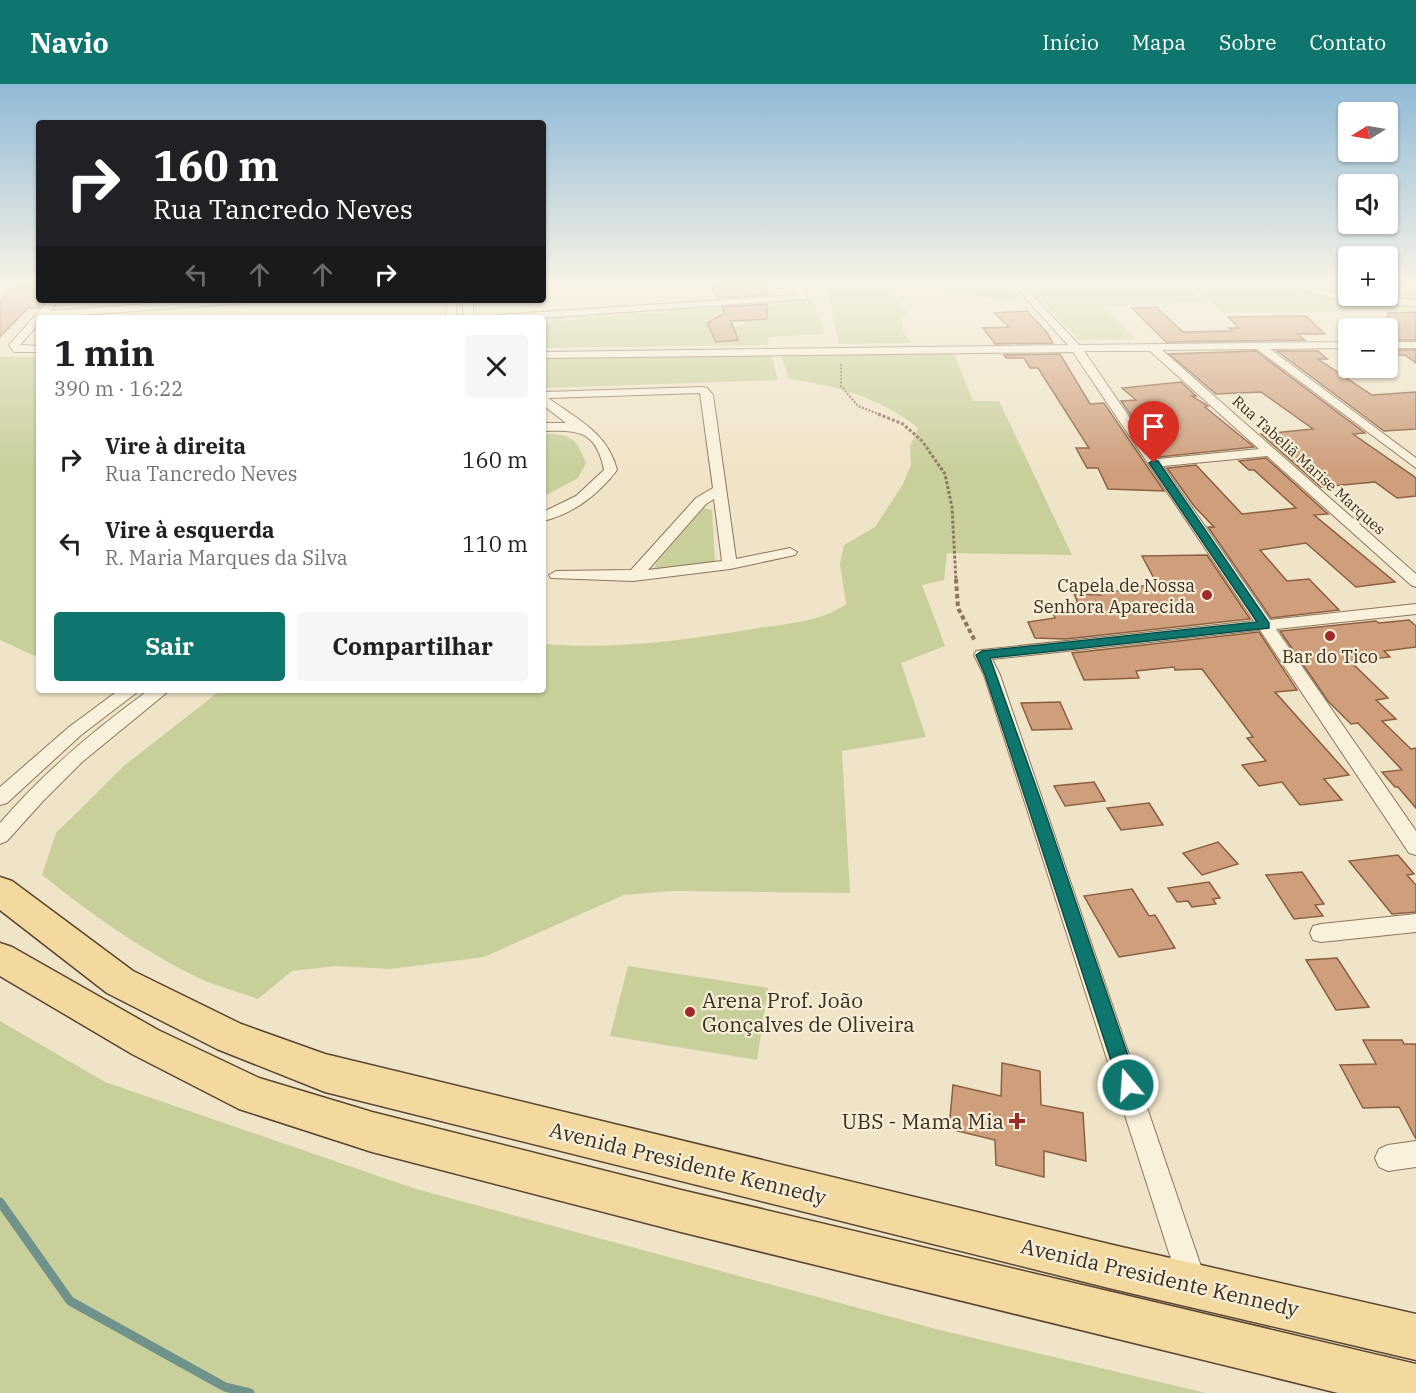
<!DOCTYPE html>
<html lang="pt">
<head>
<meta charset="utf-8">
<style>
  body { margin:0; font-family:"IBM Plex Serif",serif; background:#f6f6f6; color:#202124; height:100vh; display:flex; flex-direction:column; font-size:22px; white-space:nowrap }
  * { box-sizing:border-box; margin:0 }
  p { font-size:20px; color:#757577 }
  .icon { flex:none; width:33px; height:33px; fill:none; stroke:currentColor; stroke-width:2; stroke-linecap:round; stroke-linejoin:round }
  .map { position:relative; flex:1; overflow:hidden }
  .sheet { position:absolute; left:36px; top:231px; width:510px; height:378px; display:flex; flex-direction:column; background:#fff; border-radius:6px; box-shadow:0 2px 4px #0004 }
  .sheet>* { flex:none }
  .guide { position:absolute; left:36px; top:36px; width:510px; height:183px; border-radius:6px; box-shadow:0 2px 4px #0004; background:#202124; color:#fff; overflow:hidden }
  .needle { width:39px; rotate:259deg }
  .buttons { position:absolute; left:1338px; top:18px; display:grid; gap:12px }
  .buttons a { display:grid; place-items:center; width:60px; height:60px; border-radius:6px; background:#fff; box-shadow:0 2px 4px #0004; font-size:30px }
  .pin { position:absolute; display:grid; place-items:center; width:51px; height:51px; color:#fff; margin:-62px -26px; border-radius:50% 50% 50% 0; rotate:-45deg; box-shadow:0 0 6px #0007 }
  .pin .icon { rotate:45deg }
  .me { position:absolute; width:66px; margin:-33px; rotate:342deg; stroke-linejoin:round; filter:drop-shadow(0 0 4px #0008) }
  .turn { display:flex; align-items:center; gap:21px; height:126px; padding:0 18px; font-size:27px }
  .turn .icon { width:78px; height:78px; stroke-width:2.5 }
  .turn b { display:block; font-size:42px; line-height:51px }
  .lanes { display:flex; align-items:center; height:57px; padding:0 18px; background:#0003; justify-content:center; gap:30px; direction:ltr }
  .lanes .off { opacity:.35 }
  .round { display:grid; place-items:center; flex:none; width:63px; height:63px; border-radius:6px; background:#f6f6f6 }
  .head { display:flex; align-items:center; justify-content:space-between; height:102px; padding:0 18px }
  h1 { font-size:36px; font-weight:700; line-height:45px }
  .action { display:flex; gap:12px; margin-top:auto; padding:12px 18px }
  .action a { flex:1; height:69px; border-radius:6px; background:#0f766e; color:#fff; font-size:24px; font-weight:700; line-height:69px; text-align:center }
  .action a+a { background:#f6f6f6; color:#202124 }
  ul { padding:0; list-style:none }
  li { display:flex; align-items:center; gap:18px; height:84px; padding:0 18px }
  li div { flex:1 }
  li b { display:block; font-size:22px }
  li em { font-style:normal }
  header { display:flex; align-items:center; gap:36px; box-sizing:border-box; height:84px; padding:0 30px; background:#0f766e; color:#fff }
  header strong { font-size:28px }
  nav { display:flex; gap:33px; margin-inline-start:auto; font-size:21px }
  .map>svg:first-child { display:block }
  .green { fill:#c9cf9b; fill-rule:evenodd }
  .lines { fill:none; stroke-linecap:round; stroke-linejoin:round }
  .stream { stroke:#6f938a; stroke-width:9 }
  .building { fill:#cf9f7d; stroke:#8d5f41; stroke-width:1.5 }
  .minor-casing { stroke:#8d765c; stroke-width:2 }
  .primary-casing { stroke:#5b4430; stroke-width:3 }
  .path-far2 { stroke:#8d765c; stroke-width:2; stroke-dasharray:2 1.5; stroke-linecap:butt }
  .path-far1 { stroke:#8d765c; stroke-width:3; stroke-dasharray:3 2; stroke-linecap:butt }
  .path { stroke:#8d765c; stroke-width:4; stroke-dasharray:4.5 3; stroke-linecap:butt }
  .minor { fill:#faf1dc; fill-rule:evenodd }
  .primary { fill:#f3d9a0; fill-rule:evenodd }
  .route { fill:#0f766e; stroke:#0a4d48; stroke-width:1.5 }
  .poi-dot { fill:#9e2a2b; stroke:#f7eed8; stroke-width:2 }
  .labels { text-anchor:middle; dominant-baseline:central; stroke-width:4.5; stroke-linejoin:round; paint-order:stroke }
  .far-street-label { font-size:15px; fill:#3d2e20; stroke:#f7eed8 }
  .poi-label { font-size:18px; fill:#3d2e20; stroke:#f7eed8; text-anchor:end }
  .near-poi-label { font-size:21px; fill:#3d2e20; stroke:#f7eed8; text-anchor:start }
  .near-street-label { font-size:21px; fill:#3d2e20; stroke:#f7eed8 }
</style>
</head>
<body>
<header>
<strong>Navio</strong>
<nav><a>Início</a><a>Mapa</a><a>Sobre</a><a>Contato</a></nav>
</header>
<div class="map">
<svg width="1416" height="1309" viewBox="0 0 1416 1309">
  <rect width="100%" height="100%" fill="#f0e4c8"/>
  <g class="green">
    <path d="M823,200h72l-6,5 18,23 -5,7 1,12 8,12 -72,1 -10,-48z"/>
    <path d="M928,200h80l12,16h-20l-67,-12z"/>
    <path d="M1026,200h157l21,18 -101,4 33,33 -57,1z"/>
    <path d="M1189,200h159v12h40v-12h28v26l-192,3z"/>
    <path d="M813,216l12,34 -57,3 1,8 -226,3v-25l9,-1v-4l10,-1 1,4 13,-1 -1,-4 23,2 -1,-3 8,-1v4l22,-5h41l-1,-3 61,-4 2,4 8,-1 -1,-4h9l2,4 14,-2 -2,-3h4l2,3 11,-1 -1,-3 18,2 -1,-4zM720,232l35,4 -15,1 5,2 -7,4 -5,-1 4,14 -22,2 -8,-19z"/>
    <path d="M954,269l19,48h26l73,154 -125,-2 -3,27 -22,5 23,61 -44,17 25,74 -84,14 8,142 -178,-2 -48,4 -140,62 -94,12 -55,-3 -43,5 -34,28c-19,-7 -39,-12 -57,-20 -57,-27 -110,-65 -159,-104l14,-42 69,-68 96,-75h322v-46c72,6 144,-4 216,-16 28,-4 64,-7 87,-24l-6,-40 4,-19 31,-18 28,-43 8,-19 -1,-19 8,-18c-37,-30 -83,-43 -129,-49l-8,-23z"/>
    <path d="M771,270l7,26 -234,8 -1,-31z"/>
    <path d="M0,273h39v301l-39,-18z"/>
    <path d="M543,350c29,0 32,3 43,29l-8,15 -35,19z"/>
    <path d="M704,424l8,2 3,53 -61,6 3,-7z"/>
    <path d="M628,882l140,22 -11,72 -147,-24z"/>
    <path d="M0,937l105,61 311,107 524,141 266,63h-1206z"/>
  </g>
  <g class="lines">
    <path class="stream" d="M0,1118l70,99 155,86 25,6"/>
  </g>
  <g class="building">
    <path d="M711,200h55l1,11 -49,3z"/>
    <path d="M39,201v23h-11l-28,29v-35l14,-16z"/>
    <path d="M767,220v15l-36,2 7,19 -22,2 -9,-19 18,-10 -3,-6z"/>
    <path d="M1156,223l27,25 49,-1 -3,-3h10l-11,-11 78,-1 19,18h-28l8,6 -139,2 -34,-34z"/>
    <path d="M1027,227l19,20 7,12 -58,1 -12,-16 26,-1 -15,-14z"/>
    <path d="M1416,228v28h-28v-27z"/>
    <path d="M1388,266h28v13l-11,-8h-17z"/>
    <path d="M1256,267l109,82 -12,1 63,44v18l-19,2 -22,-16 -54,5 -60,-53 52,-5 -52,-37 -45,2 -47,-40z"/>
    <path d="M1277,267h41l9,8h-9l54,36 44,-3v37l-32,2z"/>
    <path d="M1060,270l30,50 14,-1 60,88 -56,-2 -10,-21h-11l-11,-20h13l-51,-80h-8l-6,-10h-18l-2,-3z"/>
    <path d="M1181,298l15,14h-4l16,10 -3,1 49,40 -95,10 -38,-56 15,-1 -14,-12z"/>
    <path d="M1266,374l62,56 -14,1 81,67 -39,5 -50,-44 -46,7 27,31 22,-2 30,31 -68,8 -63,-91h6l-20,-21 -27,-38 29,-3 46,49 54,-6 -42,-38h-5l-10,-9z"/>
    <path d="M1207,471l43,64 -185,20 -30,-1 -7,-16 27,-4 -6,-15h29l-4,-9 27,1 -1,-4h26l-3,-5h35l-16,-30z"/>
    <path d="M1409,536l7,6v21l-32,4 6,6 -40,4 38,37 -12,2 20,19 -14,2 29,28 5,-1v60l-18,-21h-3l-13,-15 20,-2 -44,-47 -7,1 -23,-23 -48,-70 96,-10 3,2z"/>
    <path d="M1259,548l38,58 -22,2 74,83 -25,4 18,21 -42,5 -18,-23 -23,4 -17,-21 24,-4 -19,-23 6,-1 -51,-68 -27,1 -1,-3 -38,4 3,7 -55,2 -12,-27z"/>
    <path d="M1060,618l12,27 -40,1 -11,-27z"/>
    <path d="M1094,698l11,19 -40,5 -11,-20z"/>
    <path d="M1149,719l14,22 -42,5 -14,-22z"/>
    <path d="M1218,758l20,22 -36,11 -19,-22z"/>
    <path d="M1398,771l16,19 -7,1 9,10v27l-24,2 -43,-53z"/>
    <path d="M1302,788l22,32 -9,1 8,11 -29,3 -28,-44z"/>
    <path d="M1209,798l11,16 -7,1 3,5 -24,3 -4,-6 -11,1 -9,-14z"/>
    <path d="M1132,805l17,27 6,-1 20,33 -56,9 -35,-61z"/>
    <path d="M1337,874l32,49 -33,3 -30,-50z"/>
    <path d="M1363,956h39l2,4h12v95l-17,-32 -36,1 -23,-43 36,-1z"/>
    <path d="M1002,979l38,8 1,34 42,8 3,48 -42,-10v26l-48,-12 -1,-25 -46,-11 4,-44 48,11z"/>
  </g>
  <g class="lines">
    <g class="minor-casing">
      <g id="minor">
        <path d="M795,200h10l2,15 -266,19h-48l5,-3 300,-20z"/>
        <path d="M1013,200h9l57,61 269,-3v6l-78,1 146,109v10l-159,-119 -95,1 254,224v13l-5,-2 -144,-129 -104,10 107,154 146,-16v10l-140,15 140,202v24l-7,-2 -149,-223 -268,29 8,16 207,609 -4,10 -10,4 -10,-4 -4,-10 -195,-609 -10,-20 2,-4 6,-1 272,-29 -181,-269 -530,6v-6l525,-7zM1084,267h66l109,98 -101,10z"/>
        <path d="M1285,200h16l40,11 75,5v6l-75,-5z"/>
        <path d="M49,216h10l-9,11 153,-11h47l-5,3 -206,15v5l-19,22 19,1v6h-25l-5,-7z"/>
        <path d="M447,216h10l-1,18h-10z"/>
        <rect x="463" y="216" width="10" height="18"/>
        <rect x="1388" y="258" width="28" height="6"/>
        <path d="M703,303l4,1 6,7 23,164 54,-11 7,4 -2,3 -65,14 -97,12 -82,-3 -2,-3 7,-4 75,-1 65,-72 17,-10 -13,-95 -152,5c29,21 60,35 69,72 -18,24 -44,44 -74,51v-9l33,-16 28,-26c-8,-40 -26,-40 -61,-39v-8h23l-23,-18v-13zM714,415l8,62 -74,9 58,-66z"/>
        <path d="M119,606h21l-59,45 -74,68 -7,2v-18l69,-60z"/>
        <path d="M149,606h21l-88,72 -39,39 -36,40 -7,3v-21c44,-51 95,-94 149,-133z"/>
        <path d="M1416,830v18l-95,10 -8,-2 -3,-7 3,-7 8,-2z"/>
        <path d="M1416,1057v26l-28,4 -9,-4 -4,-9 4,-9 9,-4z"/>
      </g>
    </g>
    <g class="primary-casing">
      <g id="primary">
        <path d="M0,793l12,4 121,90 108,53 84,30 788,191 303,69v46l-303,-71 -788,-197 -108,-43 -110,-56 -107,-83z"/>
        <path d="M0,859l12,4 146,83 101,48 113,34 309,78 735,174v29h-78l-657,-161 -309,-80 -133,-43 -107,-55 -132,-78z"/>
      </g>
    </g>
    <path class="path-far2" d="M841,280v22l17,20 23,9"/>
    <path class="path-far1" d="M878,330l25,10 19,17 23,33 7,33 4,74"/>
    <path class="path" d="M956,495l2,29 17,33"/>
    <use href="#minor" class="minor"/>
    <use href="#primary" class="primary"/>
  </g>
  <linearGradient id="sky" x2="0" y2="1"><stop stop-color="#8fbad6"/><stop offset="0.52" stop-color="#f8f3e6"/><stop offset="1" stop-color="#f8f3e6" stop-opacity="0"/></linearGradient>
  <rect width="1416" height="384" fill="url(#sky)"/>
  <path class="route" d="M1154,376l4,1 111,162v5l-279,30 55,154 93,273 -3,7 -7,2 -6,-2 -3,-7 -134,-410 -9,-20 6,-4 275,-29 -108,-159z"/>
  <g class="poi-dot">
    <circle cx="1207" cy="511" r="6"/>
    <circle cx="1330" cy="552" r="6"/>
    <circle cx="690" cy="928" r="6"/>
    <path d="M1014 1028h6v6h6v6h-6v6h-6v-6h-6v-6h6z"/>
  </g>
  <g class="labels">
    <g class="far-street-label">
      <text transform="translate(1309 381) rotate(42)">Rua Tabeliã Marise Marques</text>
    </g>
    <g class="poi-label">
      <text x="1195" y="501">Capela de Nossa<tspan x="1195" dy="21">Senhora Aparecida</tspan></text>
      <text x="1330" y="572" text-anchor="middle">Bar do Tico</text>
    </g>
    <g class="near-poi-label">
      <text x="702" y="916">Arena Prof. João<tspan x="702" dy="24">Gonçalves de Oliveira</tspan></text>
      <text x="1004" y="1037" text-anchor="end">UBS - Mama Mia</text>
    </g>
    <g class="near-street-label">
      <text transform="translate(688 1079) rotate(14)">Avenida Presidente Kennedy</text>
      <text transform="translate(1160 1193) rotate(13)">Avenida Presidente Kennedy</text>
    </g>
  </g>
</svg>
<div class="buttons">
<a><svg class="needle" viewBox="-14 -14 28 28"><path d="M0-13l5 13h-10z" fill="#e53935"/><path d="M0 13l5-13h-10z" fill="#757577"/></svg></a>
<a><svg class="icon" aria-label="sound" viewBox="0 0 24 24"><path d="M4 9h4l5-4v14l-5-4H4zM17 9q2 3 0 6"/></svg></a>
<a>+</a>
<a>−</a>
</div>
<div class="pin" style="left:1154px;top:379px;background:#d93025"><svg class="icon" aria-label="arrive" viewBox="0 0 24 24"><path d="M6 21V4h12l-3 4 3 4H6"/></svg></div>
<svg class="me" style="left:1128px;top:1001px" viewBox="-20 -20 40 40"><circle r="17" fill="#0f766e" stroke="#fff" stroke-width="3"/><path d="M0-11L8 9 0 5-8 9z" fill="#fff"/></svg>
<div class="guide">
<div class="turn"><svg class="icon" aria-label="right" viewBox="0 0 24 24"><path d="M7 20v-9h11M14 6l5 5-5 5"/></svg><div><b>160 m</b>Rua Tancredo Neves</div></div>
<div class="lanes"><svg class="icon off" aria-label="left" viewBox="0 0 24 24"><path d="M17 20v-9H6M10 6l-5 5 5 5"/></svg><svg class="icon off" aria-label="ahead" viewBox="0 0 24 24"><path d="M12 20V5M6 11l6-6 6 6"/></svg><svg class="icon off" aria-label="ahead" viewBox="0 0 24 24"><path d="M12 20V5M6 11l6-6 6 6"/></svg><svg class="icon" aria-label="right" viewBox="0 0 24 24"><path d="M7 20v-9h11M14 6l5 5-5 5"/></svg></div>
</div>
<section class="sheet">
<div class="head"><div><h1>1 min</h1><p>390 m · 16:22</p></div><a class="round"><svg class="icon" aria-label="close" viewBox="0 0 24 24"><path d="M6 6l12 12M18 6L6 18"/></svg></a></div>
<ul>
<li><svg class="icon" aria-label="right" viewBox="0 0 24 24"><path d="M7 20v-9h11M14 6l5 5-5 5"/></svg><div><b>Vire à direita</b><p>Rua Tancredo Neves</p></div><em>160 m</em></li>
<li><svg class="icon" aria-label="left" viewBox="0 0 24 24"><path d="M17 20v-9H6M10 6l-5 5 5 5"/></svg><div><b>Vire à esquerda</b><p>R. Maria Marques da Silva</p></div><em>110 m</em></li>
</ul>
<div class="action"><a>Sair</a><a>Compartilhar</a></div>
</section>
</div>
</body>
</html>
